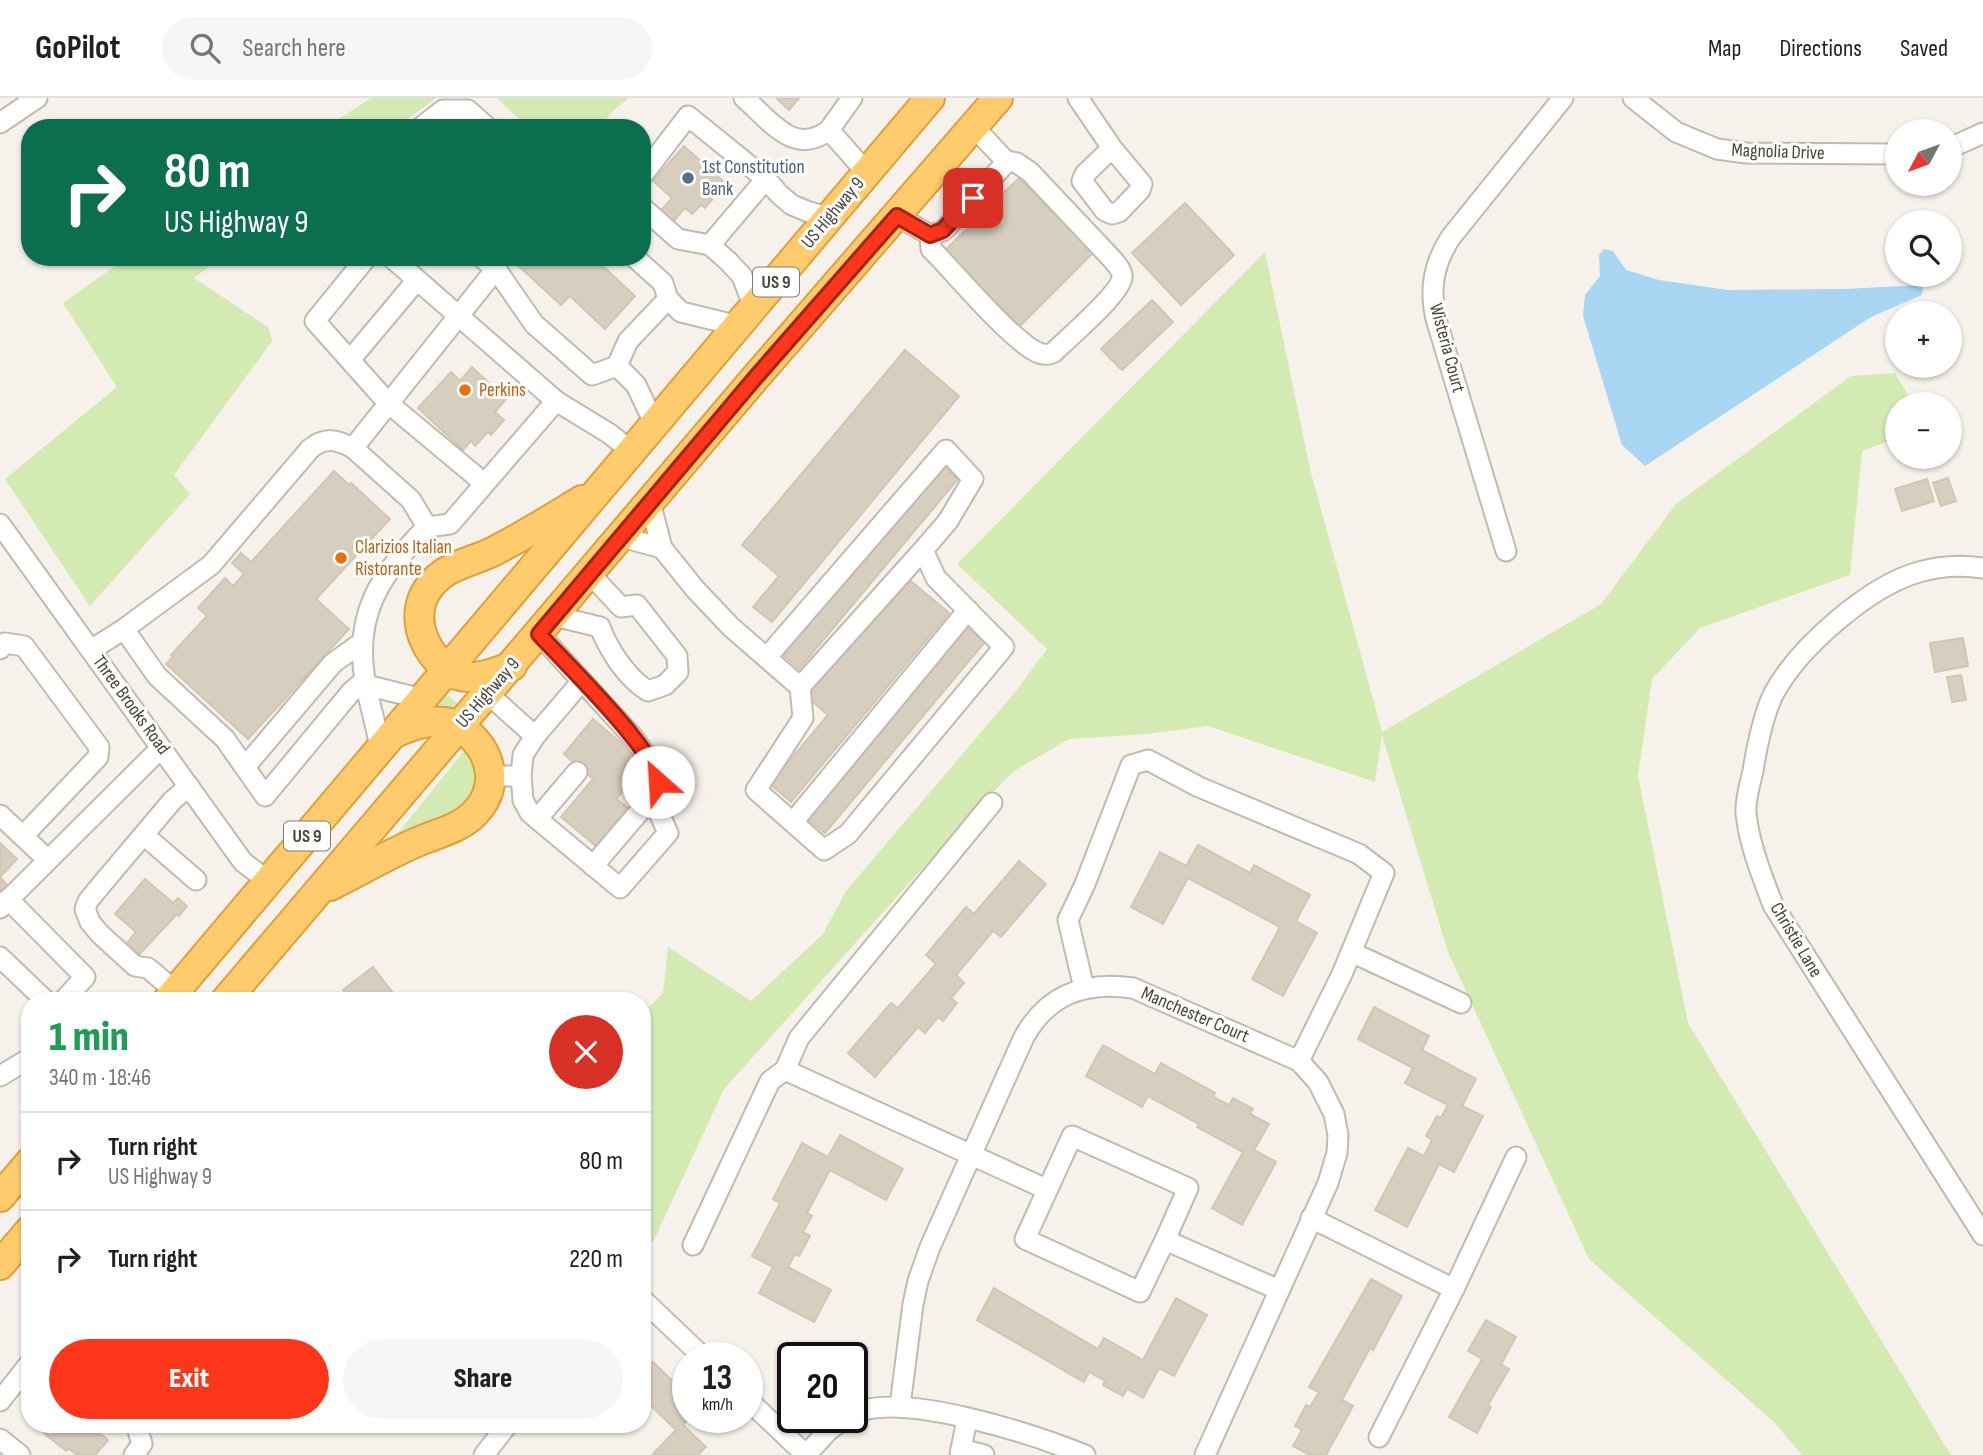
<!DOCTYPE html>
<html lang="en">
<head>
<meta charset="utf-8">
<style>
  body { margin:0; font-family:"Sofia Sans Condensed",sans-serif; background:#f6f6f6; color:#202124; height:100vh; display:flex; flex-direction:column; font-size:26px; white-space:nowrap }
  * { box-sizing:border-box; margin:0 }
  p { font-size:23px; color:#757577 }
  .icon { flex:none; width:38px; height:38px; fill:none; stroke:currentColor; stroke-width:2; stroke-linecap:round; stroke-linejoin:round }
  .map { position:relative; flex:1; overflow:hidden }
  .sheet { position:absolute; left:21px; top:894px; width:630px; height:441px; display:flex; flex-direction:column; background:#fff; border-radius:28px; box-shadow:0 2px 5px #0004 }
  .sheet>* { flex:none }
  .guide { position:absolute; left:21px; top:21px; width:630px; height:147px; border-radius:28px; box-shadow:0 2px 5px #0004; background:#0b6e4f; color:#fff; overflow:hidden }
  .needle { width:46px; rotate:229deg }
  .buttons { position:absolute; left:1885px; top:21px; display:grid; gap:14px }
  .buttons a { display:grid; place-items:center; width:77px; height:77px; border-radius:50%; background:#fff; box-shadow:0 2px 5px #0004; font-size:35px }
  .speed { position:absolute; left:672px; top:1244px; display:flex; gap:14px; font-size:35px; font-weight:700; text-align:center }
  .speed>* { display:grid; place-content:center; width:91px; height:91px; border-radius:50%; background:#fff; box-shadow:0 2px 5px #0004; line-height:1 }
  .speed small { font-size:18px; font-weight:400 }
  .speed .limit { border:4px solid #111; border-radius:10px; background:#fff; color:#111 }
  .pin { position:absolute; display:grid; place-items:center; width:60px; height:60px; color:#fff; margin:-30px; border-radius:14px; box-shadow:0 4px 10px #0006 }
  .me { position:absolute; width:77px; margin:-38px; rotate:334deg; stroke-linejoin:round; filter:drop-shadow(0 0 5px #0008) }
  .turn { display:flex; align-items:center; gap:24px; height:147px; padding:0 28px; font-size:32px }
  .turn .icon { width:91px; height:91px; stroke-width:2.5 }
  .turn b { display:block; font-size:49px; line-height:60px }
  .round { display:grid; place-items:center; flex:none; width:74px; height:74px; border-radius:37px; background:#f6f6f6 }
  .headline { display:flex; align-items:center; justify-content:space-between; height:119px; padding:0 28px }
  h1 { font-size:42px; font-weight:800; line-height:52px; color:#1e9e55 }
  .primary-button { display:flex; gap:14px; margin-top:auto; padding:14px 28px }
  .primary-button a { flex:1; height:80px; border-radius:42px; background:#fe3619; color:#fff; font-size:28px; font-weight:800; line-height:80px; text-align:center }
  .primary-button a+a { background:#f6f6f6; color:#202124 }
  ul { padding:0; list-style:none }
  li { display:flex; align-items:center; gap:21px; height:98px; padding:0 28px; border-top:2px solid #e0e0e0 }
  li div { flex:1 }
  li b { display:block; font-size:26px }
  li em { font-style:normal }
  header { display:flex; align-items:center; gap:42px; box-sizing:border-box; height:98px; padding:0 35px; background:#fff; border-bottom:2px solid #e0e0e0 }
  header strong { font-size:33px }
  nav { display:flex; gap:38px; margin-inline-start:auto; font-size:24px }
  .search { width:490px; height:63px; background:#f6f6f6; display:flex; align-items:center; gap:18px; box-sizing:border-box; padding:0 24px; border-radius:38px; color:#757577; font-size:26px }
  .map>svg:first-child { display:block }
  .green { fill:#d3eab3 }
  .water { fill:#a7d5f2 }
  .building { fill:#d8cec0; stroke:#d3c5b3; stroke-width:2 }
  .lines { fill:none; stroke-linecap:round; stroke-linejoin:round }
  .minor-casing { stroke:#c2baad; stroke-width:23 }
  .highway-casing { stroke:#e19f39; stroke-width:32 }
  .minor { stroke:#fff; stroke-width:19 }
  .highway { stroke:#ffcb6c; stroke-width:28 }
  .route-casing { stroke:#a52310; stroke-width:18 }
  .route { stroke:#fe3619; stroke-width:12 }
  .service-dot { fill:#5c6f8a; stroke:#fff; stroke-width:2.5 }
  .food-dot { fill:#e8710a; stroke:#fff; stroke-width:2.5 }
  .labels { text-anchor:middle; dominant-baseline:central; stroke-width:6; stroke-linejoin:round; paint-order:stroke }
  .shield { fill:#fff; stroke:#807b74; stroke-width:2 }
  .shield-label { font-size:18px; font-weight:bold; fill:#4a4338 }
  .street-label { font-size:19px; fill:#4a4338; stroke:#fff }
  .service-label { font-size:19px; fill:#4e5e75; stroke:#fff; text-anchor:start }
  .food-label { font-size:19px; fill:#c56008; stroke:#fff; text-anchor:start }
</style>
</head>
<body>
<header>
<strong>GoPilot</strong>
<div class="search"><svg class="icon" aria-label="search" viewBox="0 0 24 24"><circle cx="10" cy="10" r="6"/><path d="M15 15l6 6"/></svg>Search here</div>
<nav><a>Map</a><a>Directions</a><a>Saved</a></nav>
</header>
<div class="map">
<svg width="1983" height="1357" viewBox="0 0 1983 1357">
  <rect width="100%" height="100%" fill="#f6f2eb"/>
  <g class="green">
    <path d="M371,0h65l-40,30h-71z"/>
    <path d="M497,0h132l-16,13 -14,17h-71z"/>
    <path d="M1265,154l45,217 72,263 219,-128 75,-100 175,-128 44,-3 18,31h-16v34l-35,13 -12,124 -150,53 -48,51 -14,97 50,247 263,432h-149l-28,-33 -185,-163 -141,-307 -66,-217 -7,47 -167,-56 -62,8 -77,5 -55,32 -38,38 -252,280 -71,153 -11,-6v-222l21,-21 5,-46 83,54 72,-67 23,-43 170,-200 31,-42 -90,-85z"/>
    <path d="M128,159h93l-27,21 75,50 3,13 -98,134 16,19 -100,112 -85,-127 112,-92 -54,-84z"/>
    <path d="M445,595l17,14 -4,4 -23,-3z"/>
    <path d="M469,650l10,31 -14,31 -75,33 75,-93z"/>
  </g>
  <path class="water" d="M1604,151l9,2 13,19 33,10 69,10 116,-1 79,-4 -1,10 -51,22 -226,149 -23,-21 -39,-129 2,-21 15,-19 -1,-21z"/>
  <g class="building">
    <path d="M776,0h23l-10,12z"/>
    <path d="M684,48l39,35 -14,15 3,4 -7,8 -4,-3 -9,9 -7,-6 -15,17 -12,-11 14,-16 -19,-17z"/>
    <path d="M1019,80l74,75 -77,77 -75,-76z"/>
    <path d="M1185,105l49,52 -53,50 -49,-52z"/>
    <path d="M509,159h84l42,39 -30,33 -35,-33 -9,9z"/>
    <path d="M1152,202l21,22 -51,48 -21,-21z"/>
    <path d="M905,252l54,46 -187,226 -19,-15 26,-31 -37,-31z"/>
    <path d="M472,269l34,32 -11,13 9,8 -13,15 -3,-3 -13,14 -4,-5 -8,9 -45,-42 33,-36 9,9z"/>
    <path d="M942,367l16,14 -159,190 -16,-14z"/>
    <path d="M334,373l15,14 2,-2 39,36 -74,80 33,30 -101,110 -82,-75 7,-7 -2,-2 36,-39 -9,-8 27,-30 8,8 11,-12 -12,-11 9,-10 10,9z"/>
    <path d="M1948,380l8,23 -15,5 -8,-23z"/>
    <path d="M1927,381l7,22 -32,10 -7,-22z"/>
    <path d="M906,479l43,36 -158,189 -21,-18 58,-69 -22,-19z"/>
    <path d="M965,528l20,16 -160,191 -20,-16z"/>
    <path d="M1963,540l5,28 -33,6 -5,-29z"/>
    <path d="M1961,577l5,25 -14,2 -5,-25z"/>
    <path d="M593,621l53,45 -30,35 12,9 -32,38 -35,-29 32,-38 -29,-25z"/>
    <path d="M0,745l17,16 -17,18z"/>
    <path d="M1198,747l52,28 4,-8 56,30 -14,26 21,12 -34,63 -31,-17 28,-52 -92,-49 -25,46 -32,-17 29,-55 26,14z"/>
    <path d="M1019,763l27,23 -45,53 -8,-6 -37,44 8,8 -13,15 6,5 -14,18 -5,-4 -13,16 -7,-6 -43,50 -27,-24 43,-50 7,5 38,-44 -10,-9 40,-48 8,7z"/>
    <path d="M0,779l7,8 -7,7z"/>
    <path d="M145,781l28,24 5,-5 9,8 -8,10 -2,-2 -41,44 -13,-10 13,-16 -21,-18z"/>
    <path d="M373,869l26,34h-48l-8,-11z"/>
    <path d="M1374,909l55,29 -7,14 54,29 -14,27 21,10 -29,56 -15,-8 -32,63 -32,-17 33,-62 16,8 8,-16 -6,-4 11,-20 4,2 7,-13 -43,-22 8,-15 -55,-29z"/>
    <path d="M1103,947l52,29 6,-11 54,30 -2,4 16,8 4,-7 20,11 -3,5 19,10 -15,26 22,12 -34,63 -30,-17 31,-56 -46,-25 2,-3 -51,-28 -6,11 -56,-31z"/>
    <path d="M840,1037l63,34 -17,31 -56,-30 -23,43 5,3 -9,16 7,4 -11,20 -4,-2 -7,13 43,23 -17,32 -55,-29 14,-26 -21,-11 28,-53 -7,-4 29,-56 26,14z"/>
    <path d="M1371,1181l31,17 -29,54 -3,-2 -28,52 11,6 -27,49h-16l-17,-9 9,-16 -7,-4 11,-21 4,2 9,-15 -10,-5z"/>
    <path d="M994,1190l104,61 6,-11 39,22 33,-62 31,17 -33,61 -15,-8 -16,30 -16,-9 -4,7 -20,-11 2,-4 -16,-9 -5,10 -107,-62z"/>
    <path d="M1486,1222l30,17 -15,27 8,5 -21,36 3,2 -14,26 -28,-16 33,-58 -14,-8z"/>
    <path d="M653,1264l35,34v22h2l-7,7 23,22 -8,8h-46l24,-25 -34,-33v-24z"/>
    <path d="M89,1326l19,16 -13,15h-18l-9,-7 -2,3 -22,-18 1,-2 -7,-6z"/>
  </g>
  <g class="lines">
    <g class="minor-casing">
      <g id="minor">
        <path d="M744,0c27,23 50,59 85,32"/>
        <path d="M852,0l-23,32 38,43"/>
        <path d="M1078,0l34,50 30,36 -2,6 -21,22 -7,2 -7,-3 -23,-30 3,-7 27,-26"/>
        <path d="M1633,0l43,34 41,17 29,4 151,1"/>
        <path d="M0,25l37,-25"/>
        <path d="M420,30l23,-18h25l20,18"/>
        <path d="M1950,50l33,-15"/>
        <path d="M642,78l46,-60 78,63 13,15 13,11 17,7 20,5"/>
        <path d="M642,109l36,32 32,6 18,16 14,15 12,32"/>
        <path d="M897,118l33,19 13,-4 60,-65v-8l-29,-31"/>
        <path d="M930,137l1,14 6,6c21,22 78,89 102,98 6,2 10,2 15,-1 14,-14 65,-57 68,-74 1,-7 -5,-13 -10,-19l-82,-87 -13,-9 -14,-3"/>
        <path d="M710,147l56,-66"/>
        <path d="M367,159l-52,64 73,82 96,80"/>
        <path d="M391,159l165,144"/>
        <path d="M634,159l29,26 5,16 13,13 58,14"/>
        <path d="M496,171l38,55 58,51 25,-9 11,-25 40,-42"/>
        <path d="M350,262l67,-80"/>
        <path d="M617,268l19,19 19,40"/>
        <path d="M353,350l58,52 16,27c-47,47 -75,89 -61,158 4,22 11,42 14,64"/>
        <path d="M650,404l12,46 33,41 36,38 69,60 3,31 -47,72 68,60 24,-16 156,-187 -68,-69 -13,-28 25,-29 25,-42 -27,-29 -179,207"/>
        <path d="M0,426l243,338 25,19"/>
        <path d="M427,429l23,-3 106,-123 54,33 22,18"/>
        <path d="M621,439l41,11"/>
        <path d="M1506,453l-70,-232c-7,-31 -2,-56 15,-82l112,-139"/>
        <path d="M1983,470c-21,-3 -43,-2 -64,4 -50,14 -120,75 -145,121 -10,19 -18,57 -21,78 -3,13 -8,29 -7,42 3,31 16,63 27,92l210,330"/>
        <path d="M554,518l46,11c9,24 27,51 48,64l17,-6 13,-13 -1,-16 -40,-51 -16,2 -31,-33"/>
        <path d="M124,531l33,47 68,63 40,57 86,-104 14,-12"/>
        <path d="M539,536l93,102 20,27 6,15 -6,19 -59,69"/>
        <path d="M0,551l5,-6 19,3 75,101 -1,10 -75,79"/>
        <path d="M91,552l33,-21 87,-64 99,-116c15,-12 26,-10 43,-1l143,-179 -15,-12"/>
        <path d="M366,587l56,14"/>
        <path d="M800,589l123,-137"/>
        <path d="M488,596l47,42 47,-55"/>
        <path d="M245,669l88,-104 28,-20"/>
        <path d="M490,678h31l2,24 7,13 90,75 48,-55 -16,-36"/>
        <path d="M521,678l2,-21 12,-19"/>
        <path d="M0,717l48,45"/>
        <path d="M537,721l40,-47"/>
        <path d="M793,724l175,-212"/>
        <path d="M144,737l52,45"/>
        <path d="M8,801l77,78 -22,24"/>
        <path d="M0,810l161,-160"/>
        <path d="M1351,854l110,51"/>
        <path d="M0,859l46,44"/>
        <path d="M1084,890l-16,-68 17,-36 46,-119 17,-5 51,27 160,67 25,19 -42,101 -43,87"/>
        <path d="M175,893l-27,-23 -13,-2 -35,-32 -10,-12 -5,-13 3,-8 14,-17 70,-83 17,-15"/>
        <path d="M785,972l261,119"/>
        <path d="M0,978l30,-18"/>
        <path d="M1311,1120l143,71"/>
        <path d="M1165,1142l23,-52 -116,-52 -47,103 115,53 25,-52 114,50"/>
        <path d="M693,1147l77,-164 15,-11 14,-32 193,-235"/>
        <path d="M642,1201l62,59"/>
        <path d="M747,1301l59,56 23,-25 17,-12"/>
        <path d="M0,1303l30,-38"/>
        <path d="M900,1308l13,-102 5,-23 12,-34 94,-210c24,-43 61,-56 109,-49l166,73 19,21 16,32 4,21 -1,18 -9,30 -123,272"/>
        <path d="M852,1316c49,-24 183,21 233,41"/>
        <path d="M1379,1339l75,-148 62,-132"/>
        <path d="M0,1341l20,16"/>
        <path d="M961,1351l23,6"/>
        <path d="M134,1357l8,-11 -6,-20"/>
        <path d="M484,1357l24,-31"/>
        <path d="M960,1357l7,-36"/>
      </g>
    </g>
    <g class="highway-casing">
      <g id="highway">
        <path d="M512,568c-22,9 -50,20 -70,-1 -27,-27 -34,-67 2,-92 16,-11 37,-14 54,-24 29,-15 56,-32 84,-49"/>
        <path d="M330,788c31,-15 60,-33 92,-46 17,-7 38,-12 52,-26 25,-25 19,-58 -5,-80 -6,-5 -11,-9 -18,-11 -21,-5 -39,3 -57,10"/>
        <path d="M167,903l763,-903"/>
        <path d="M225,903l530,-623 243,-280"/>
        <path d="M0,1099l30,-35"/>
        <path d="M0,1167l30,-35"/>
      </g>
    </g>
    <use href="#minor" class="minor"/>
    <use href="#highway" class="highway"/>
  </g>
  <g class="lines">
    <g class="route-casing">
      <path id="route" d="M658,684c-1,-31 -95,-121 -119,-148l216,-256 142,-162 33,19 13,-5 30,-32"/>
    </g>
    <use href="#route" class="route"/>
  </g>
  <circle class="service-dot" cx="688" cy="80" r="7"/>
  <g class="food-dot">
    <circle cx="465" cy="292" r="7"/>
    <circle cx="341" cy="460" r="7"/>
  </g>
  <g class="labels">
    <g class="shield">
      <rect x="753" y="169.5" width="46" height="29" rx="5"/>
      <rect x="284" y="723.5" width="46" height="29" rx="5"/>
    </g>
    <g class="shield-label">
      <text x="776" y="184">US 9</text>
      <text x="307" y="738">US 9</text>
    </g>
    <g class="street-label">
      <text transform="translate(1778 54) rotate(2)">Magnolia Drive</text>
      <text transform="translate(833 115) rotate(-50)">US Highway 9</text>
      <text transform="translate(1447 250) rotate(75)">Wisteria Court</text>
      <text transform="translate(488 595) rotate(-49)">US Highway 9</text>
      <text transform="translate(131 607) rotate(54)">Three Brooks Road</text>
      <text transform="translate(1796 842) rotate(59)">Christie Lane</text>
      <text transform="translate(1195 917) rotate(23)">Manchester Court</text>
    </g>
    <g class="service-label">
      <text x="702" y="69">1st Constitution<tspan x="702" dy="22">Bank</tspan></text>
    </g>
    <g class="food-label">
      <text x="479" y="292">Perkins</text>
      <text x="355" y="449">Clarizios Italian<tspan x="355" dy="22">Ristorante</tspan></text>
    </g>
  </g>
</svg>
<div class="buttons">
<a><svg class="needle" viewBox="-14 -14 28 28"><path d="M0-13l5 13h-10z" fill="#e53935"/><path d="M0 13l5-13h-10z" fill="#757577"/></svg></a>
<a><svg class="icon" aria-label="search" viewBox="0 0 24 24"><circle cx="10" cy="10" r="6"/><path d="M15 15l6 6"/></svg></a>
<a>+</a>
<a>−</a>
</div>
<div class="speed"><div>13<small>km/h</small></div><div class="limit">20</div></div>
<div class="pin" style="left:973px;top:100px;background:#d93025"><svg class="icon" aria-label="arrive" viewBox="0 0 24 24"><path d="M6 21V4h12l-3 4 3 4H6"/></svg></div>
<svg class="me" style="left:658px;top:684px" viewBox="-20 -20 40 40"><circle r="19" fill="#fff"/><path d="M0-13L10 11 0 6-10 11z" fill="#fe3619"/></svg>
<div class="guide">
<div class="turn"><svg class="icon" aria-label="right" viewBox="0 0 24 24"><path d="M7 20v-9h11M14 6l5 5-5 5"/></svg><div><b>80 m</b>US Highway 9</div></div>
</div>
<section class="sheet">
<div class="headline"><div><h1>1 min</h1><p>340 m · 18:46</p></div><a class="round" style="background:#d93025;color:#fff"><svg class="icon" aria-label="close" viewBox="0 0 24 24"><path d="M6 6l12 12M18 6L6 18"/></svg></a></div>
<ul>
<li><svg class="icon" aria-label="right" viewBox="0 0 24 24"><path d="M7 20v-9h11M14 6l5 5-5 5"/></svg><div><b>Turn right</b><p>US Highway 9</p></div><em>80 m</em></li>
<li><svg class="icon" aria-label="right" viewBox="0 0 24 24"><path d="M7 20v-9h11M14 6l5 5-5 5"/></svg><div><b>Turn right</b></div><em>220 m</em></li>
</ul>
<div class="primary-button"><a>Exit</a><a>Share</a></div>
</section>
</div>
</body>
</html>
